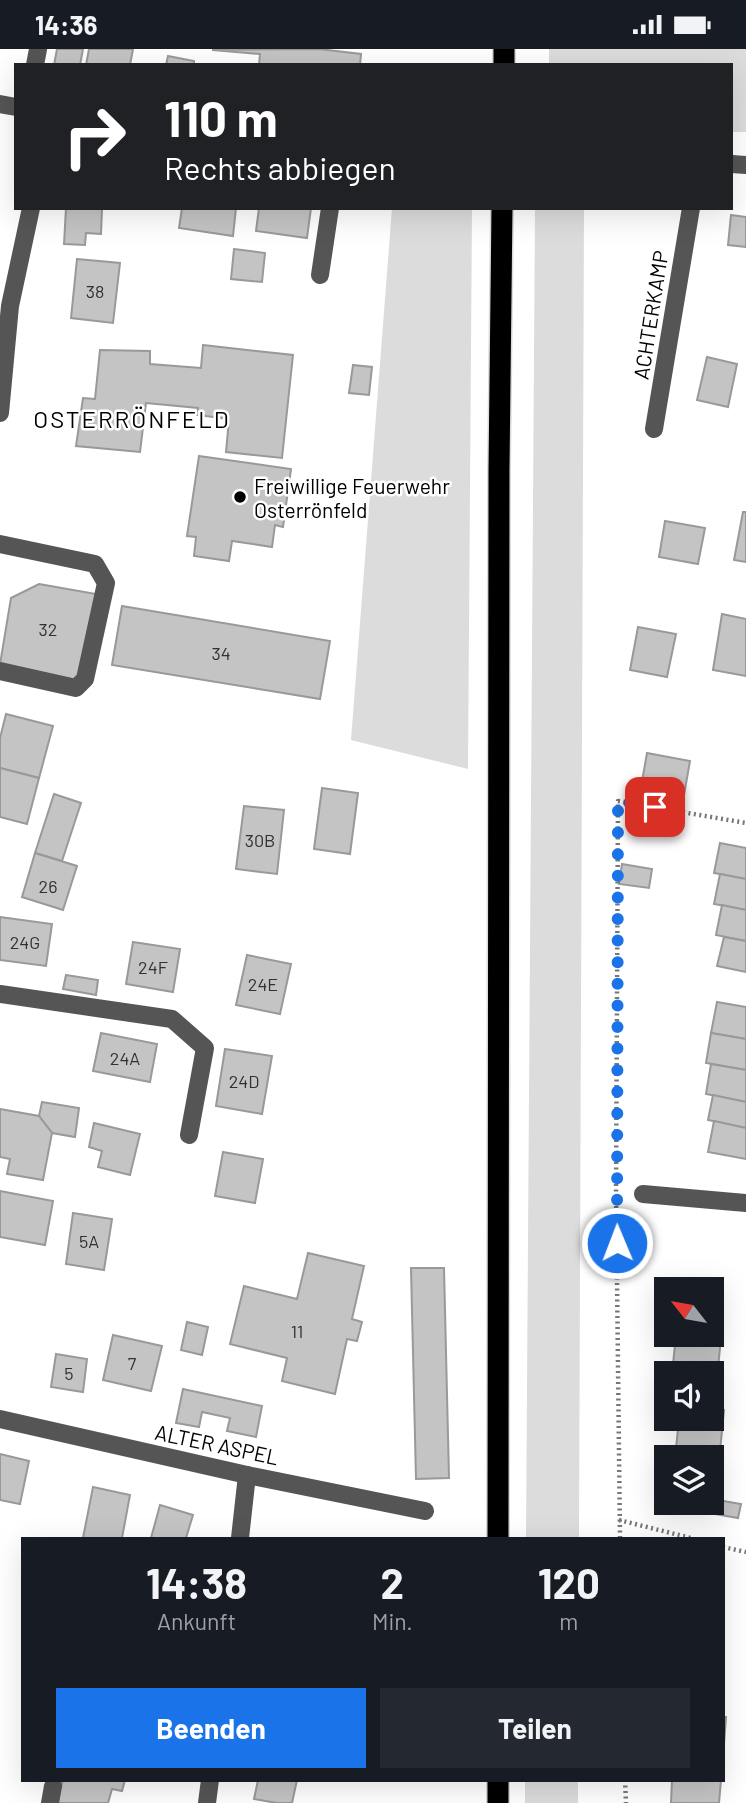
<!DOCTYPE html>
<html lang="de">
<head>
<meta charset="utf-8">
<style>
  body { margin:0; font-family:Barlow,sans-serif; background:#242831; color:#f1f3f6; height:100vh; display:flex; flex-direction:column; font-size:26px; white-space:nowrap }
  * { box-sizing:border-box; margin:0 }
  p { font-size:23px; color:#9ea1a6 }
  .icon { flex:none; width:38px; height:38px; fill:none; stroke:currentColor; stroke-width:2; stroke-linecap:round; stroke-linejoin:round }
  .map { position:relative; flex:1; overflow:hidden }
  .details { position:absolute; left:21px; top:1488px; width:704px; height:245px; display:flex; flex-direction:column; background:#171b24; border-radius:0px; box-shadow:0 7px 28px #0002 }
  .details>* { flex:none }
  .banner { position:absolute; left:14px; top:14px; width:719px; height:147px; border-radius:0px; box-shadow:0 7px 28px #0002; background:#202124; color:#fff; overflow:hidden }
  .needle { width:46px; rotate:301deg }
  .tools { position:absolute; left:654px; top:1228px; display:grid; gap:14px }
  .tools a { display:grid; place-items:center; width:70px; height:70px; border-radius:0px; background:#171b24; box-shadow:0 7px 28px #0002; font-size:35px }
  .pin { position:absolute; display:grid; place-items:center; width:60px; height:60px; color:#fff; margin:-30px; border-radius:14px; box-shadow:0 4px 10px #0006 }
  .me { position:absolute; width:77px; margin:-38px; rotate:359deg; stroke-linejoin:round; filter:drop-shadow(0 0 5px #0008) }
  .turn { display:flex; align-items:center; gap:24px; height:147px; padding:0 35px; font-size:32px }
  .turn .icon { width:91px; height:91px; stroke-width:2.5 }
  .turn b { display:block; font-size:49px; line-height:60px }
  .eta { display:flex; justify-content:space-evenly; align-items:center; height:119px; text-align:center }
  .eta b { font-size:42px; font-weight:700; line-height:49px }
  .primary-button { display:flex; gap:14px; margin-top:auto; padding:14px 35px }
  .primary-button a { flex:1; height:80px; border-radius:0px; background:#1a73e8; color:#fff; font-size:28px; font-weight:700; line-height:80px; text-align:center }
  .primary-button a+a { background:#242831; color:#f1f3f6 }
  .status { display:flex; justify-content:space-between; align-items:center; height:49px; padding:0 35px; background:#171b24; direction:ltr }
  .status svg { height:19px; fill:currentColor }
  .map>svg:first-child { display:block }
  .green { fill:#dcdcdc }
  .building { fill:#c4c4c4; stroke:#999; stroke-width:2 }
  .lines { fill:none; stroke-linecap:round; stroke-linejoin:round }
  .highway-casing { stroke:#dbdbdb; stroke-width:24 }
  .path { stroke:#777; stroke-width:4.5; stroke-dasharray:2 3.5; stroke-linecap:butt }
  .minor { stroke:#555; stroke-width:18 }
  .highway { stroke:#000; stroke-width:21 }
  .route { stroke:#1a73e8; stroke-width:12; stroke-dasharray:0 21.6 }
  .poi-dot { fill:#000; stroke:#fff; stroke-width:2.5 }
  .labels { text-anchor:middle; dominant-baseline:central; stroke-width:5; stroke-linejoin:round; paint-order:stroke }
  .number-label { font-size:18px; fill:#313131 }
  .street-label { font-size:21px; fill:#000; stroke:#fff }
  .poi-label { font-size:21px; fill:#000; stroke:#fff; text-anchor:start }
  .quarter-label { font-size:24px; letter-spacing:2px; fill:#000; stroke:#fff }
</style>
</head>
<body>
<div class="status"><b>14:36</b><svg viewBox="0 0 49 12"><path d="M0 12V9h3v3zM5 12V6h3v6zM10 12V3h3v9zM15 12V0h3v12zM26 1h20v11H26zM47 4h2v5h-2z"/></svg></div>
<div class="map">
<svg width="746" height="1754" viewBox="0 0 746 1754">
  <rect width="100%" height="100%" fill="#fff"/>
  <g class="green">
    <path d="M549,0h197v83h-14v-67h-183z"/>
    <path d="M392,159h80l-4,561 -117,-29z"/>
    <path d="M535,159h49l-5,1330h-53z"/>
    <rect x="525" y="1731" width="53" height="23"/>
  </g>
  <g class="building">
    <path d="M57,0h26l-3,16h-26z"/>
    <path d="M89,0h44l-3,16h-44z"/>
    <path d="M319,0l42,5 -1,11h-101l1,-11 -48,-4z"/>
    <path d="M168,7l26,5v4h-28z"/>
    <path d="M66,159l36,1 -1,25 -15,-1 -1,12 -21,-1z"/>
    <path d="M182,159h54l-3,28 -54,-8z"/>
    <path d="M259,159h52l-4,30 -51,-7z"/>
    <path d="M731,166l15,2v30l-18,-2z"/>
    <path d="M234,200l31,4 -3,29 -31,-3z"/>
    <path d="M77,210l43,4 -7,60 -42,-5z"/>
    <path d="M203,296l90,10 -11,103 -56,-6 3,-33 -32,-4 1,-7 -52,-5 -6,49 -64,-6 7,-48 12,1 5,-49 50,1v13l51,4z"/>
    <path d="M707,308l30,7 -9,43 -31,-7z"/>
    <path d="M353,316l19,2 -3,28 -20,-2z"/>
    <path d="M199,407l92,13 -8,58 -8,-2 -3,22 -40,-6 -3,20 -35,-5 2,-19 -9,-1z"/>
    <path d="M743,463h3v50l-12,-2z"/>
    <path d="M665,472l40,7 -7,36 -39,-7z"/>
    <path d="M39,535l57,10 -15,87 -81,-17 11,-66z"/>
    <path d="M122,557l208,35 -10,58 -208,-34z"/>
    <path d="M722,565l24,5v57l-33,-6z"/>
    <path d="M638,578l38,7 -9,43 -37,-7z"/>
    <path d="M6,665l47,12 -14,52 -39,-10v-30z"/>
    <path d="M647,704l43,8 -6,34 -43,-8z"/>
    <path d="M0,719l39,10 -12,46 -27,-7z"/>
    <path d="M322,739l36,5 -8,61 -36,-5z"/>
    <path d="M54,745l27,9 -19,58 -27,-8z"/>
    <path d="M244,757l40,4 -7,64 -41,-5z"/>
    <path d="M720,794l26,5v31l-32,-6z"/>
    <path d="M35,804l42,13 -14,44 -41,-13z"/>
    <path d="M622,815l30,5 -3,19 -30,-4z"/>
    <path d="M720,825l26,5v31l-32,-6z"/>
    <path d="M722,856l24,5v31l-30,-6z"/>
    <path d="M0,868l52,7 -6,42 -46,-6z"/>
    <path d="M724,888l22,4v31l-29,-6z"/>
    <path d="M133,893l47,7 -7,43 -47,-8z"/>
    <path d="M247,906l44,9 -11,50 -44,-9z"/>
    <path d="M66,926l32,5 -2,15 -33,-6z"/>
    <path d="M717,953l29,5v32l-35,-6z"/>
    <path d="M101,984l56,11 -7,38 -57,-11z"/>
    <path d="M711,984l35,6v31l-40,-7z"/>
    <path d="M225,1000l47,7 -10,58 -46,-8z"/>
    <path d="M711,1015l35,6v32l-40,-8z"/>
    <path d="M713,1046l33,7v26l-38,-8z"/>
    <path d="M42,1053l37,6 -4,29 -23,-4 -13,-17z"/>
    <path d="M0,1060l39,7 13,17 -9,47 -36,-6 3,-15 -10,-2z"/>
    <path d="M714,1072l32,7v31l-38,-7z"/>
    <path d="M94,1074l46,11 -10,41 -32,-8 4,-16 -13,-4z"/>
    <path d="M223,1103l40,7 -8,44 -40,-7z"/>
    <path d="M0,1142l53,10 -8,44 -45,-8z"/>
    <path d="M73,1164l39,6 -8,51 -38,-6z"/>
    <path d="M308,1204l56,13 -12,53 10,3 -5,19 -10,-2 -12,55 -53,-13 5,-23 -57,-14 14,-58 53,13z"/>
    <path d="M411,1219h33l5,210 -33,1z"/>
    <path d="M666,1231l53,5 -5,53 -25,-3h23v-45h-45v43h-6z"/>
    <path d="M187,1273l21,5 -6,28 -21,-5z"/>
    <path d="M113,1286l49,11 -11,45 -48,-11z"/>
    <path d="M676,1286l45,3 -7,70h-2v-34h-40z"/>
    <path d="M56,1305l31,5 -4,33 -32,-5z"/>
    <path d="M183,1340l79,17 -6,31 -29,-6 3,-13 -28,-6 -3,15 -23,-4z"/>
    <path d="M712,1359l12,2 -7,72 -5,-1v-23h-37l4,-39h33z"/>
    <path d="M0,1405l29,7 -9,43 -20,-4z"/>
    <path d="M93,1438l37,8 -8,43h-39z"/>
    <path d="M712,1450l29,5 -3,14 -29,-5z"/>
    <path d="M160,1456l33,10 -7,23h-35z"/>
    <path d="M723,1668h3l-3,40z"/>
    <path d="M63,1731h62l-3,11 -10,-2 -4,14h-51z"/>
    <path d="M258,1731h39l-5,23h-15l-23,-4z"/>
    <path d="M672,1731h49l-2,23h-48z"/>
  </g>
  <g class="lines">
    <g class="highway-casing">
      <g id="highway">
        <path d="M504,16v-16"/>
        <path d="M498,1489l1,-1068 3,-262"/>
        <path d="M498,1731v23"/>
      </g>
    </g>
    <g class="path">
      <path d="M619,1471l72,18"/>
      <path d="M620,1489l-4,-344 2,-393 128,22"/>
      <path d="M723,1498l23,5"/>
      <path d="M625,1731l1,23"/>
    </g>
    <g class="minor">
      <path d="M35,16l3,-16"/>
      <path d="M0,55l16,3"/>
      <path d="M732,115l14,1"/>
      <path d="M320,226l10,-67"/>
      <path d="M0,364l10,-107 21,-98"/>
      <path d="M654,380l37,-221"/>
      <path d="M0,495l95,20 11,19 -21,96 -9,9 -76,-17"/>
      <path d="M0,945l172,25 33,29 -16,87"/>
      <path d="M643,1145l103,9"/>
      <path d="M0,1370l247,56 178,36"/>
      <path d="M240,1489l7,-63"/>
      <path d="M50,1754l3,-17"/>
      <path d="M207,1754l3,-23"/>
    </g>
    <use href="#highway" class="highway"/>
  </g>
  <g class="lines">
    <path class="route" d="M617,1194l1,-442 37,6"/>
  </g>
  <circle class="poi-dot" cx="240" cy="448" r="7"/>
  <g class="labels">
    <g class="number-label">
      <text x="95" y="242">38</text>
      <text x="48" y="580">32</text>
      <text x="221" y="604">34</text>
      <text x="260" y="791">30B</text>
      <text x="48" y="837">26</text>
      <text x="25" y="893">24G</text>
      <text x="153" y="918">24F</text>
      <text x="263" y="935">24E</text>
      <text x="125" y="1009">24A</text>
      <text x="244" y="1032">24D</text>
      <text x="89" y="1192">5A</text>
      <text x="297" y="1282">11</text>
      <text x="132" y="1314">7</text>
      <text x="69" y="1324">5</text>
    </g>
    <g class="street-label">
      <text transform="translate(650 266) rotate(-81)">ACHTERKAMP</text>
      <text transform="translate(217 1395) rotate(12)">ALTER ASPEL</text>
    </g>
    <g class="poi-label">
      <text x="254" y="436">Freiwillige Feuerwehr<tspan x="254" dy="24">Osterrönfeld</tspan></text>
    </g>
    <g class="quarter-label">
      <text x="132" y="369">OSTERRÖNFELD</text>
    </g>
  </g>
</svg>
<div class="tools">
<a><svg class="needle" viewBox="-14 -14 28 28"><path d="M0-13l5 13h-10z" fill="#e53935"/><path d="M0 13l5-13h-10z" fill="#9ea1a6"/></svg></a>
<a><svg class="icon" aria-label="sound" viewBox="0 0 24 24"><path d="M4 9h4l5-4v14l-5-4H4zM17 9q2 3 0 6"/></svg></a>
<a><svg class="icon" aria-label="layers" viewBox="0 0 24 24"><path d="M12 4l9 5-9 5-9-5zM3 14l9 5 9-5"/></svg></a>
</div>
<div class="pin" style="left:655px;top:758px;background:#d93025"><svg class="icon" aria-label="arrive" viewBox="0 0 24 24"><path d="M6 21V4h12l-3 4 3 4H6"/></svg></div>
<svg class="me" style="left:617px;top:1194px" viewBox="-20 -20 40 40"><circle r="17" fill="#1a73e8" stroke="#fff" stroke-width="3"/><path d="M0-11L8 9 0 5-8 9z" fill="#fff"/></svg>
<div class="banner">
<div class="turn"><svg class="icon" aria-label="right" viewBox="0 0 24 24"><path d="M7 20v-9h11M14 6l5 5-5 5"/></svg><div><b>110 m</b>Rechts abbiegen</div></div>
</div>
<section class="details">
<div class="eta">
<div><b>14:38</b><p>Ankunft</p></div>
<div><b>2</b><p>Min.</p></div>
<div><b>120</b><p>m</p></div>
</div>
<div class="primary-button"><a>Beenden</a><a>Teilen</a></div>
</section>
</div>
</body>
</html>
